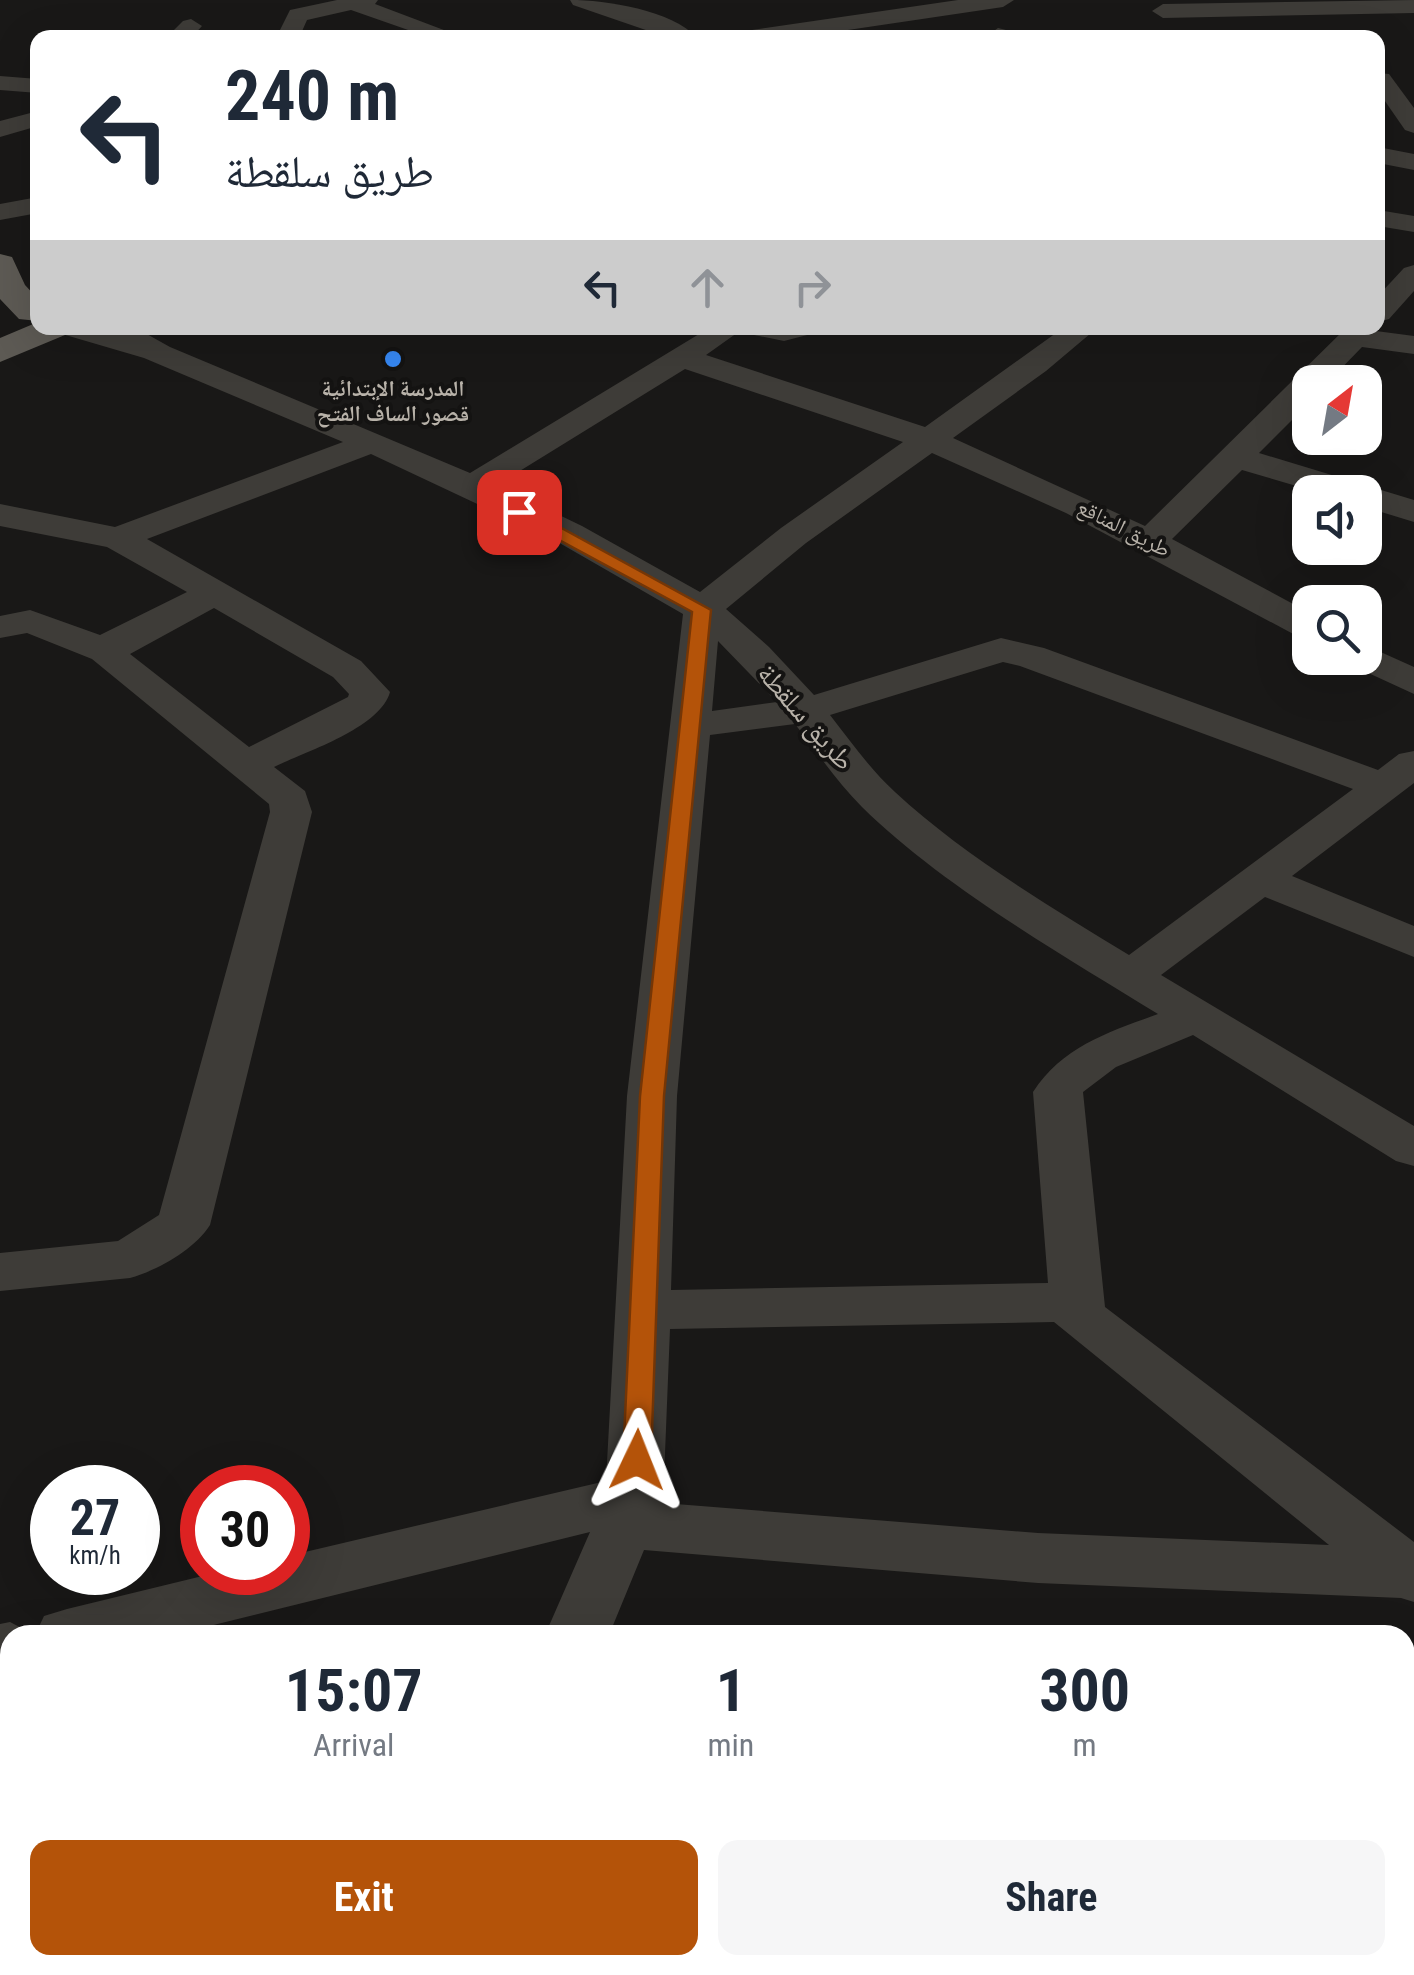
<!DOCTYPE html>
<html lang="en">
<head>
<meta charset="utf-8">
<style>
  body { margin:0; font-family:"Roboto Condensed","Noto Naskh Arabic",sans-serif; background:#f6f6f7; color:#1f2937; height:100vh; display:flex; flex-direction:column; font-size:38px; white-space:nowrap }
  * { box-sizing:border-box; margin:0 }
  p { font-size:32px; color:#747a83 }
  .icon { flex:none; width:55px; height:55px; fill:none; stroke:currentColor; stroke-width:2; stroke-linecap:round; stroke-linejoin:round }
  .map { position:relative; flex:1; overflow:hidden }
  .drawer { position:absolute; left:0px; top:1625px; width:1415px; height:350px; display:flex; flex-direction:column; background:#fff; border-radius:30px 30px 0 0; box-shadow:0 10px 40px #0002 }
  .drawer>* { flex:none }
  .guide { position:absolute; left:30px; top:30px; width:1355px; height:305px; border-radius:20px; box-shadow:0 10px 40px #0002; background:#fff; color:#1f2937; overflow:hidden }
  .needle { width:65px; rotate:31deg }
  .buttons { position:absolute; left:1292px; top:365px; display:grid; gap:20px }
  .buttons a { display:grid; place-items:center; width:90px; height:90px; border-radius:20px; background:#fff; box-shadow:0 10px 40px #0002; font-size:50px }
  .speed { position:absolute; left:30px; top:1465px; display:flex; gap:20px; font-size:50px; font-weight:700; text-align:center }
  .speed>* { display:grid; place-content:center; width:130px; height:130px; border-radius:50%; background:#fff; box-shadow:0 10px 40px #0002; line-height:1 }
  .speed small { font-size:25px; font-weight:400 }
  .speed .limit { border:15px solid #d22; background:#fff; color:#111 }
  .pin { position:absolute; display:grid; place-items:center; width:85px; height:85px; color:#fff; margin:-42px; border-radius:20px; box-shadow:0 5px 15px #0006 }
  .me { position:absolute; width:110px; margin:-55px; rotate:2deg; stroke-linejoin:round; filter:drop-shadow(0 0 8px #0008) }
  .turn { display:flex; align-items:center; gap:35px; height:210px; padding:0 30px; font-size:45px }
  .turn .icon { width:130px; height:130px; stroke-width:2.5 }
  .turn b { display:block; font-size:70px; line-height:85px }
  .lanes { display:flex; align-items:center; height:95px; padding:0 30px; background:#0003; justify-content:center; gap:50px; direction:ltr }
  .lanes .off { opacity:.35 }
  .eta { display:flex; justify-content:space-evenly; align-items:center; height:170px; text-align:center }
  .eta b { font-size:60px; font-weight:700; line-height:70px }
  .cta { display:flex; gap:20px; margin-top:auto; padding:20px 30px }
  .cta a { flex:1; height:115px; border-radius:20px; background:#b45309; color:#fff; font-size:40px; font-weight:700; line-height:115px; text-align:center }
  .cta a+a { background:#f6f6f7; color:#1f2937 }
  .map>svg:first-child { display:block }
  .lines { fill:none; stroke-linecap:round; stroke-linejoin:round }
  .minor { fill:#3e3c38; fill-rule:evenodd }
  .major { fill:#5d5a54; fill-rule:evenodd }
  .route { fill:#b45309; stroke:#753606; stroke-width:2.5 }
  .poi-dot { fill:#3687f1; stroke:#141312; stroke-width:4 }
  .labels { text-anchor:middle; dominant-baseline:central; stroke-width:8; stroke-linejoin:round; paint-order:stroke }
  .far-poi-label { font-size:22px; font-weight:bold; fill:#b8b2a9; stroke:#141312 }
  .far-street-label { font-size:22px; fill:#b8b2a9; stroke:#141312 }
  .street-label { font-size:28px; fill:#b8b2a9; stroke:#141312 }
</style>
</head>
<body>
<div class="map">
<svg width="1414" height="1975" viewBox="0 0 1414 1975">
  <rect width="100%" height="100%" fill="#191817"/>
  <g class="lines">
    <g class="minor">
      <path d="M337,0h41l-3,4 90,34h-34l-80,-28 -44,10 -8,18h-23l14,-28z"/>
      <path d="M570,0c36,0 102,10 127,38h-28l-96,-33z"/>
      <path d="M958,0h56l-11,7 -209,31h-60l11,-7z"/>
      <path d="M1414,0v13l-251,5 -11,-7 11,-7z"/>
      <path d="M191,19l11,7 -11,12h-25l17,-17z"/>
      <path d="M998,28l8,2 2,8h-24z"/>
      <path d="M1378,73l11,1 25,34v25l-9,-3 -27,-39z"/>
      <path d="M0,76l38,3v14l-38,-3z"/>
      <path d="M38,111v15l-38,11v-16z"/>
      <path d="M1378,147l36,7v16l-36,-7z"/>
      <path d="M38,197v16l-38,7v-16z"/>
      <path d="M1378,210l36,6v16l-36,-6z"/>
      <path d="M1414,265v26l-25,28 -11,3v-26l26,-28z"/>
      <path d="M1378,327v1l-2,3 38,5v18l-52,-7 -34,35h-18v20l-51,51 155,47v22l-49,-15v-15h-48l-75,-22 -70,69 138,74v26l-13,-3 -231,-123 -134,-60 -126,90 -80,66 43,38 45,48 187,-57 43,10 334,122 21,-16 15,-3v32l-122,93 122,50v31l-149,-60 -104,78 253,151v40l-18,-5 -203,-126 -77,32 -33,25 22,215 309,235v60l-13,-4 -363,-15 -394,-33 -35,85h-64l45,-103 -417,103h-163v41l-10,2v-54l10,-2 25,13 9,-19 23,-7 152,-37h69v-16l318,-75 21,-385 56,-482 -127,-73 -185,-87 -224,85 214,122 29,31c-10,36 -83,59 -116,75l31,24 7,21 -102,413c-16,25 -52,45 -80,53l-130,13v-38l118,-12 41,-26 111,-403 -1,-8 -177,-145 -65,-26 -27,5v-22l30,-6 70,25 87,-43 -80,-45 -107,-21v-22l115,23 228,-85 -199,-84 -82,-24 -4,-6h78l34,19 300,126 239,-145h35l-38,27 219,72 138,-99h34l-51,43 -93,67 192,88 201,-198zM685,369l218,73 -122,86 -81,64 -118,-66 -85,-41zM214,608l119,69 16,17 -1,3 -99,50 -119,-93zM718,641l59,61 -65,9zM1003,662l17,4 333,123 -224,166c-80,-49 -166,-100 -234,-163 -25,-23 -44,-50 -65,-77zM795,724c22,28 42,58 67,83 79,78 203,150 296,207 -49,18 -95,32 -125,78l15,191 -377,7 6,-194 33,-361zM1054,1322l275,223 -291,-12 -375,-30 7,-174z"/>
      <path d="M745,328h70l-4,6 -27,7 -35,-7z"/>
      <path d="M1365,645l49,22v27l-63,-29 -5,-7h19z"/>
      <rect x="1405" y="1877" width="9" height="64"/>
      <path d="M400,1965h72l-3,10h-74z"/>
    </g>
    <g class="major">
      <path d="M0,254l12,3 13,28 13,14v22l-19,-2 -19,-20z"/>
      <path d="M38,322v6h33l-6,7 -65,27v-24z"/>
    </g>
  </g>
  <path class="route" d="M513,508h12l186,102 -47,486 -13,364 -4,7 -10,4 -10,-4 -4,-7 17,-364 52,-484 -179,-97z"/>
  <circle class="poi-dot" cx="393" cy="359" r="10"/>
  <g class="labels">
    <g class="far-poi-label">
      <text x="393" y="388">المدرسة الإبتدائية<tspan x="393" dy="25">قصور الساف الفتح</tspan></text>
    </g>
    <g class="far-street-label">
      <text transform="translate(1124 528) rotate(27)">طريق المناقع</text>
    </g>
    <g class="street-label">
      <text transform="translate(806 717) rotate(49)">طريق سلقطة</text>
    </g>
  </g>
</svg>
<div class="buttons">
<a><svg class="needle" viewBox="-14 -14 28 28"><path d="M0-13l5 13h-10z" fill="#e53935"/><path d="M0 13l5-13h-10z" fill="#747a83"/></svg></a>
<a><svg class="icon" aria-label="sound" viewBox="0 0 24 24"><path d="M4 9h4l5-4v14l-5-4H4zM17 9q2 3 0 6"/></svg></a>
<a><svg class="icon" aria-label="search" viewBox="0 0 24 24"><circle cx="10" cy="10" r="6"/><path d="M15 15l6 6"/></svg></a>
</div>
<div class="speed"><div>27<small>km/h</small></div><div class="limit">30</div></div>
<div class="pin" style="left:519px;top:512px;background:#d93025"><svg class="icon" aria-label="arrive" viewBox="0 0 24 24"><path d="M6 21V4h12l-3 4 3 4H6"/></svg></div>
<svg class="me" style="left:637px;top:1460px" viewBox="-20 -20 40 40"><path d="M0-17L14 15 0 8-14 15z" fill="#b45309" stroke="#fff" stroke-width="4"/></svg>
<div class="guide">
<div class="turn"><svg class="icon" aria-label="left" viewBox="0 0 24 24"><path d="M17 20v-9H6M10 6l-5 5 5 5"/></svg><div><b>240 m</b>طريق سلقطة</div></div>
<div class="lanes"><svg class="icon" aria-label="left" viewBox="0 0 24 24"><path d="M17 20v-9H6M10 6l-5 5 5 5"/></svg><svg class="icon off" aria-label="ahead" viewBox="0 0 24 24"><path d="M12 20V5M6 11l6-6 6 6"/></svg><svg class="icon off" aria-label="right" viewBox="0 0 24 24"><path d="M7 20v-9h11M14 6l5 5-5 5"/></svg></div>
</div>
<section class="drawer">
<div class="eta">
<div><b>15:07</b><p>Arrival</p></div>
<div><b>1</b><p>min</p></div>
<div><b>300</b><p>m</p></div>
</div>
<div class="cta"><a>Exit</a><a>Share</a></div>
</section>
</div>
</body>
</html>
